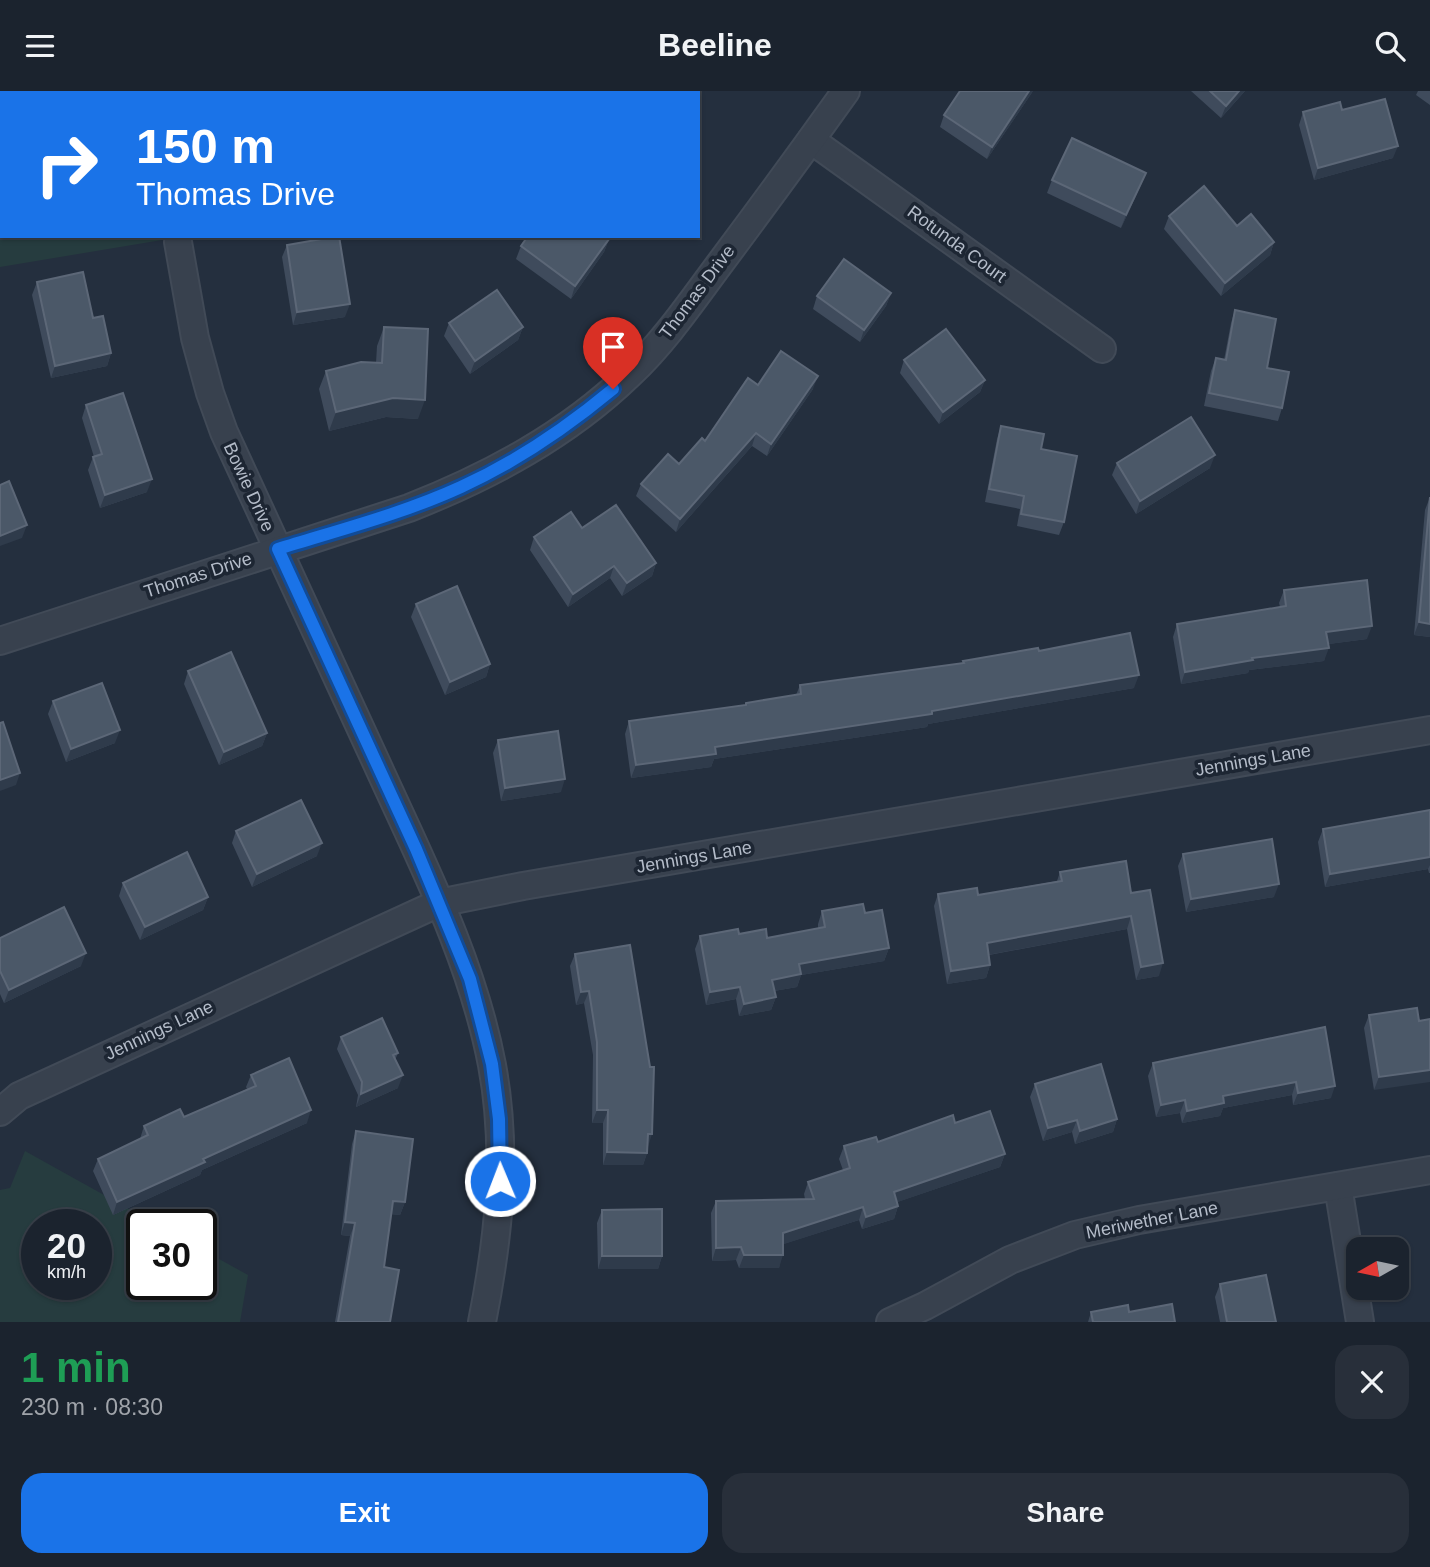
<!DOCTYPE html>
<html lang="en">
<head>
<meta charset="utf-8">
<style>
  body { margin:0; font-family:Arial,sans-serif; background:#282f3a; color:#f1f3f6; height:100vh; display:flex; flex-direction:column; font-size:26px; white-space:nowrap }
  * { box-sizing:border-box; margin:0 }
  p { font-size:23px; color:#a0a4aa }
  .icon { flex:none; width:38px; height:38px; fill:none; stroke:currentColor; stroke-width:2; stroke-linecap:round; stroke-linejoin:round }
  .map { position:relative; height:1231px; overflow:hidden }
  .drawer { display:flex; flex-direction:column; background:#1b232e; flex:1 }
  .drawer>* { flex:none }
  .guide { position:absolute; left:0px; top:0px; width:700px; height:147px; box-shadow:0 2px 5px #0004,0 0 0 2px #39404a; background:#1a73e8; color:#fff; overflow:hidden }
  .needle { width:46px; rotate:261deg }
  .fabs { position:absolute; left:1346px; top:1146px; display:grid; gap:14px }
  .fabs a { display:grid; place-items:center; width:63px; height:63px; border-radius:14px; background:#1b232e; box-shadow:0 2px 5px #0004,0 0 0 2px #39404a; font-size:35px }
  .speed { position:absolute; left:21px; top:1118px; display:flex; gap:14px; font-size:35px; font-weight:700; text-align:center }
  .speed>* { display:grid; place-content:center; width:91px; height:91px; border-radius:50%; background:#1b232e; box-shadow:0 2px 5px #0004,0 0 0 2px #39404a; line-height:1 }
  .speed small { font-size:18px; font-weight:400 }
  .speed .limit { border:4px solid #111; border-radius:10px; background:#fff; color:#111 }
  .pin { position:absolute; display:grid; place-items:center; width:60px; height:60px; color:#fff; margin:-72px -30px; border-radius:50% 50% 50% 0; rotate:-45deg; box-shadow:0 0 7px #0007 }
  .pin .icon { rotate:45deg }
  .me { position:absolute; width:77px; margin:-38px; rotate:359deg; stroke-linejoin:round; filter:drop-shadow(0 0 5px #0008) }
  .turn { display:flex; align-items:center; gap:24px; height:147px; padding:0 21px; font-size:32px }
  .turn .icon { width:91px; height:91px; stroke-width:2.5 }
  .turn b { display:block; font-size:49px; line-height:60px }
  .round { display:grid; place-items:center; flex:none; width:74px; height:74px; border-radius:21px; background:#282f3a }
  .head { display:flex; align-items:center; justify-content:space-between; height:119px; padding:0 21px }
  h1 { font-size:42px; font-weight:700; line-height:52px; color:#1e9e55 }
  .button { display:flex; gap:14px; margin-top:auto; padding:14px 21px }
  .button a { flex:1; height:80px; border-radius:21px; background:#1a73e8; color:#fff; font-size:28px; font-weight:700; line-height:80px; text-align:center }
  .button a+a { background:#282f3a; color:#f1f3f6 }
  header { display:flex; justify-content:space-between; align-items:center; height:91px; padding:0 21px; background:#1b232e; font-size:32px; font-weight:700 }
  .map>svg:first-child { display:block }
  .green { fill:#263c3f; fill-rule:evenodd }
  .lines { fill:none; stroke-linecap:round; stroke-linejoin:round }
  .street-casing { stroke:#414a57; stroke-width:30 }
  .street { stroke:#38414e; stroke-width:26 }
  .wall { fill:#3f4b5c }
  .shaded-wall { fill:#2f3b4b }
  .building { fill:#4b5868; stroke:#5c6777; stroke-width:2 }
  .route-casing { stroke:#114b97; stroke-width:18 }
  .route { stroke:#1a73e8; stroke-width:12 }
  .labels { text-anchor:middle; dominant-baseline:central; stroke-width:7; stroke-linejoin:round; paint-order:stroke }
  .street-label { font-size:18px; fill:#b4bcc9; stroke:#1d2633 }
</style>
</head>
<body>
<header><svg class="icon" aria-label="menu" viewBox="0 0 24 24"><path d="M4 6h16M4 12h16M4 18h16"/></svg>Beeline<svg class="icon" aria-label="search" viewBox="0 0 24 24"><circle cx="10" cy="10" r="6"/><path d="M15 15l6 6"/></svg></header>
<div class="map">
<svg width="1430" height="1231" viewBox="0 0 1430 1231">
  <rect width="100%" height="100%" fill="#242f3e"/>
  <g class="green">
    <path d="M0,0h565v2h-563v143h184l-186,31z"/>
    <path d="M25,1060l133,74h-16v60h59v-36l47,26 -8,47h-240v-132l10,-2zM37,1134h59v60h-59z"/>
  </g>
  <g class="lines">
    <g class="street-casing">
      <g id="street">
        <path d="M811,49l291,209"/>
        <path d="M178,151l17,96 15,55 14,39c51,111 102,221 153,332 44,97 95,195 115,301 16,86 7,172 -10,257"/>
        <path d="M0,550l409,-133c81,-32 158,-73 221,-134 36,-34 64,-76 94,-116 41,-55 82,-111 122,-167"/>
        <path d="M0,1021l19,-16 420,-193 84,-17 907,-156"/>
        <path d="M1338,1095l22,136"/>
        <path d="M890,1231l35,-16 85,-46 65,-25 64,-15 291,-50"/>
      </g>
    </g>
    <use href="#street" class="street"/>
  </g>
  <g class="wall">
    <path d="M1033,0l-46,68 -47,-32 4,-12z"/>
    <path d="M1191,0h54l-24,27z"/>
    <path d="M1418,0h12v14l-14,-10z"/>
    <path d="M1342,19l51,48 -79,22 -15,-55 4,-13z"/>
    <path d="M1052,89l89,5 -20,43 -74,-35z"/>
    <path d="M1169,125l68,10 37,16 -4,13 -49,41 -57,-67z"/>
    <path d="M609,148l-5,13 -33,47 -55,-40 5,-13z"/>
    <path d="M287,154l58,72 -52,8 -11,-68z"/>
    <path d="M37,191l56,36 18,35 -4,13 -56,12 -19,-83z"/>
    <path d="M891,202l-5,13 -26,36 -47,-33 4,-13z"/>
    <path d="M1235,219l32,58 15,40 -4,13 -74,-15 7,-35 5,-13 8,2 7,-37z"/>
    <path d="M449,232l74,4 -5,13 -48,34 -26,-38z"/>
    <path d="M384,236l34,92 -32,-2 -57,14 -10,-42 7,-18 50,-8 1,-17z"/>
    <path d="M904,269l81,20 -5,12 -41,32 -39,-51z"/>
    <path d="M758,294l55,4 -46,67 -15,-10 -76,86 -40,-36 5,-12 38,-20 26,-23z"/>
    <path d="M86,314l61,87 -47,16 -12,-38 5,-13h1l-12,-39z"/>
    <path d="M1001,335l40,23 23,73 -5,13 -42,-9 3,-17 -35,-7 12,-63z"/>
    <path d="M1117,372l93,5 -74,46 -24,-39z"/>
    <path d="M1430,406v140l-16,-2 11,-125z"/>
    <path d="M582,437l74,35 -4,13 -30,20 -12,-18 -42,29 -38,-57 4,-13z"/>
    <path d="M1284,499l83,49 -39,5 -4,17 -75,9 -1,3 -67,11 -8,-47 4,-13 103,-17 -1,-4z"/>
    <path d="M416,513l74,60 -4,13 -41,18 -34,-78z"/>
    <path d="M1039,560l95,37 -206,36 -1,3 -213,32 -3,8 -80,11 -6,-44 4,-13 116,-16 1,-2 50,-8 4,-10 163,-22v-2z"/>
    <path d="M188,580l79,62 -5,13 -43,19 -35,-81z"/>
    <path d="M53,610l62,42 -49,19 -18,-48z"/>
    <path d="M498,649l63,52 -60,9 -8,-48z"/>
    <path d="M1430,719v63h-1l-1,-4 -103,18 -7,-45 5,-13z"/>
    <path d="M236,740l81,25 -65,31 -20,-44z"/>
    <path d="M1183,763l91,43 -88,15 -8,-46z"/>
    <path d="M1060,781l71,21 28,83 -23,4 -9,-51 -138,26 1,10 -4,13 -39,6 -13,-78 4,-12 40,1 79,-14z"/>
    <path d="M123,792l85,14 -5,13 -63,30 -21,-44z"/>
    <path d="M822,820l43,2 24,35 -5,13 -83,14 -4,12 -23,4 2,6 -5,13 -32,6 -3,-17 -30,6 -11,-56 5,-13 39,-2 28,4 51,-10v-4z"/>
    <path d="M0,847l81,28 -77,37 -4,-9z"/>
    <path d="M575,863l72,193v6l-4,12h-40v-42h-11l1,-68 -9,-52 -8,2 -6,-39z"/>
    <path d="M1369,924l50,6 -45,69 -10,-62z"/>
    <path d="M1325,936l6,71 -38,7 -1,-10 -69,13 -3,8 -38,7 -2,-10 -24,4 -8,-41 5,-13z"/>
    <path d="M341,946l57,16 -3,7 3,28 -42,19 2,-12 -21,-46z"/>
    <path d="M251,984l56,48 -105,47 -2,5 -87,40 -20,-44 5,-12 42,-20 4,-13 40,-9 63,-28 -1,-2z"/>
    <path d="M1035,993l82,35 -4,13 -38,12 -3,-12 -29,9 -13,-44z"/>
    <path d="M955,1032l50,31 -5,13 -103,35 1,4 -4,13 -32,10 -3,-9 -76,24 -4,24h-40l-3,-8 -24,1 -1,-48 5,-12 89,-2 -1,-5 4,-12 35,-12 -4,-11 5,-13 34,-4z"/>
    <path d="M356,1040l49,71 -5,13 -9,-1 -7,53 6,55h-55l15,-86 -9,-1 11,-91z"/>
    <path d="M602,1119l60,46 -4,13h-60l-1,-46z"/>
    <path d="M1220,1193l56,38h-56l-5,-25z"/>
    <path d="M1091,1221h38l46,10h-87z"/>
  </g>
  <g class="shaded-wall">
    <path d="M1029,0h4l-46,68 5,-12z"/>
    <path d="M1239,0h6l-24,27 5,-12z"/>
    <path d="M1398,55l-5,12 -79,22 4,-12z"/>
    <path d="M1146,82l-5,12 -20,43 5,-13z"/>
    <path d="M609,148l-5,13 -33,47 4,-13z"/>
    <path d="M1274,151l-4,13 -49,41 4,-13z"/>
    <path d="M891,202l-5,13 -26,36 4,-12z"/>
    <path d="M350,213l-5,13 -52,8 4,-13z"/>
    <path d="M523,236l-5,13 -48,34 5,-13z"/>
    <path d="M111,262l-4,13 -56,12 4,-12z"/>
    <path d="M818,285l-5,13 -46,67 4,-12z"/>
    <path d="M985,289l-5,12 -41,32 4,-12z"/>
    <path d="M393,307l32,2 -7,19 -32,-2 -57,14 7,-19z"/>
    <path d="M756,342l-4,13 -76,86 4,-13z"/>
    <path d="M1215,364l-5,13 -74,46 4,-13z"/>
    <path d="M152,388l-5,13 -47,16 5,-13z"/>
    <path d="M27,434l-5,13 -22,8v-10z"/>
    <path d="M656,472l-4,13 -30,20 5,-13z"/>
    <path d="M614,475l-4,12 -42,29 5,-13z"/>
    <path d="M1419,531l11,2v13l-16,-2z"/>
    <path d="M1372,535l-5,13 -45,6 4,-13z"/>
    <path d="M1329,557l-5,13 -75,9 -1,3 -67,11 4,-12 67,-14z"/>
    <path d="M490,573l-4,13 -41,18 5,-13z"/>
    <path d="M1139,584l-5,13 -206,36 -1,3 -213,32 -3,8 -80,11 5,-13 79,-18 217,-36z"/>
    <path d="M120,639l-5,13 -49,19 5,-13z"/>
    <path d="M267,642l-5,13 -43,19 5,-13z"/>
    <path d="M20,682l-4,12 -16,6v-11z"/>
    <path d="M565,688l-4,13 -60,9 4,-13z"/>
    <path d="M322,752l-5,13 -65,31 5,-13z"/>
    <path d="M1430,766v8l-2,4 -103,18 5,-13z"/>
    <path d="M1279,793l-5,13 -88,15 5,-13z"/>
    <path d="M208,806l-5,13 -63,30 5,-13z"/>
    <path d="M1131,825l-4,13 -145,27 5,-13z"/>
    <path d="M889,857l-5,13 -83,14 -4,12 -29,5 4,-12 27,-16z"/>
    <path d="M86,862l-5,13 -77,37 5,-13z"/>
    <path d="M1163,872l-4,13 -23,4 5,-13z"/>
    <path d="M990,874l-4,13 -39,6 4,-13z"/>
    <path d="M740,896l-4,12 -30,6 4,-13z"/>
    <path d="M589,900l-5,12 -8,2 5,-13z"/>
    <path d="M776,906l-5,13 -32,6 5,-12z"/>
    <path d="M1430,979v12l-56,8 5,-13z"/>
    <path d="M403,984l-5,13 -42,19 5,-13z"/>
    <path d="M1296,991l-4,13 -69,13 -3,8 -38,7 5,-12 36,-15z"/>
    <path d="M1335,995l-4,12 -38,7 5,-12z"/>
    <path d="M1185,1009l-5,13 -24,4 5,-12z"/>
    <path d="M311,1019l-4,13 -105,47 -2,5 -87,40 4,-13 86,-43z"/>
    <path d="M597,1019h11l-5,13h-11z"/>
    <path d="M1117,1028l-4,13 -38,12 5,-13z"/>
    <path d="M1077,1029l-5,12 -29,9 5,-13z"/>
    <path d="M648,1043h4l-4,13z"/>
    <path d="M607,1061l40,1 -4,12h-40z"/>
    <path d="M1005,1063l-5,13 -111,38 5,-13z"/>
    <path d="M393,1110l12,1 -5,13 -12,-1z"/>
    <path d="M898,1115l-4,13 -32,10 4,-12z"/>
    <path d="M863,1116l-4,13 -81,26 5,-13z"/>
    <path d="M345,1131l10,1 -5,13 -9,-1z"/>
    <path d="M741,1156l-5,13 -24,1 4,-13z"/>
    <path d="M744,1164h39l-4,13h-40z"/>
    <path d="M602,1165h60l-4,13h-60z"/>
  </g>
  <g class="building">
    <path d="M960,0h69l-37,56 -48,-32z"/>
    <path d="M1210,0h29l-13,15z"/>
    <path d="M1385,8l13,47 -80,22 -15,-56 37,-10 2,8z"/>
    <path d="M1072,47l74,35 -20,42 -74,-35z"/>
    <path d="M1204,95l33,40 14,-12 23,28 -49,41 -56,-67z"/>
    <path d="M339,145l11,68 -53,8 -10,-67z"/>
    <path d="M528,145h78l3,3 -34,47 -54,-40z"/>
    <path d="M844,168l47,34 -27,37 -47,-34z"/>
    <path d="M83,181l10,46 10,-2 8,37 -56,13 -18,-84z"/>
    <path d="M497,199l26,37 -48,34 -26,-38z"/>
    <path d="M1235,219l41,9 -9,49 22,4 -7,36 -73,-15 7,-35 10,2z"/>
    <path d="M384,236l44,2 -3,71 -32,-2 -57,14 -10,-41 35,-9 21,1z"/>
    <path d="M946,238l39,51 -42,32 -39,-52z"/>
    <path d="M781,260l37,25 -47,68 -15,-11 -76,86 -39,-35 27,-30 11,10 23,-26 3,3 43,-63 10,7z"/>
    <path d="M123,302l29,86 -47,16 -12,-38 9,-3 -16,-49z"/>
    <path d="M1191,326l24,38 -75,46 -23,-38z"/>
    <path d="M1001,335l43,8 -3,15 36,7 -13,66 -43,-8 3,-18 -35,-7z"/>
    <path d="M9,390l18,44 -27,11v-51z"/>
    <path d="M1430,406v127l-11,-2z"/>
    <path d="M616,414l40,58 -29,20 -13,-17 -41,28 -39,-57 37,-25 11,16z"/>
    <path d="M1367,489l5,46 -46,6 3,16 -77,10 1,2 -68,12 -8,-48 109,-18 -2,-16z"/>
    <path d="M457,495l33,78 -40,18 -34,-78z"/>
    <path d="M1130,542l9,42 -207,36v3l-217,33 1,7 -80,11 -7,-44 117,-16v-2l55,-9 -1,-9 164,-22 -1,-2 75,-13 1,3z"/>
    <path d="M231,561l36,81 -43,19 -36,-81z"/>
    <path d="M102,592l18,47 -49,19 -18,-48z"/>
    <path d="M3,631l17,51 -20,7v-57z"/>
    <path d="M558,640l7,48 -60,9 -7,-48z"/>
    <path d="M301,709l21,43 -65,31 -21,-43z"/>
    <path d="M1430,719v47l-100,17 -7,-45z"/>
    <path d="M1272,748l7,45 -88,15 -8,-45z"/>
    <path d="M187,761l21,45 -63,30 -22,-44z"/>
    <path d="M1126,770l5,32 19,-3 13,73 -22,4 -10,-51 -144,27 3,22 -39,6 -13,-77 39,-6 1,7 84,-14 -2,-9z"/>
    <path d="M863,813l2,9 17,-3 7,38 -90,16 2,10 -29,6 4,17 -32,7 -4,-17 -30,5 -10,-56 38,-7 1,5 27,-5 1,9 58,-11 -3,-16z"/>
    <path d="M64,816l22,46 -77,37 -9,-19v-33z"/>
    <path d="M630,854l20,122h4l-2,67h-4l-1,19 -40,-1 1,-42h-11v-68l-8,-51 -8,1 -6,-38z"/>
    <path d="M1417,917l2,13 11,-2v51l-51,7 -10,-62z"/>
    <path d="M382,927l16,35 -5,2 10,20 -42,19 1,-12 -21,-45z"/>
    <path d="M1325,936l10,59 -37,7 -2,-11 -73,14 1,7 -37,8 -2,-11 -24,5 -8,-42z"/>
    <path d="M289,967l22,52 -108,49 2,3 -88,40 -19,-43 50,-24 -4,-9 36,-17 4,8 72,-31 -5,-11z"/>
    <path d="M1101,973l16,55 -37,12 -3,-11 -29,8 -13,-44z"/>
    <path d="M990,1020l15,43 -111,38 4,14 -32,11 -3,-10 -80,26v22h-39l-3,-8 -25,1v-47l98,-2 -6,-17 42,-14 -6,-22 32,-9 2,5 75,-27 2,8z"/>
    <path d="M356,1040l57,8 -8,63 -12,-1 -9,66 15,3 -9,52h-52l17,-99 -10,-1z"/>
    <path d="M662,1118v47h-60v-46z"/>
    <path d="M1266,1184l10,47h-49l-7,-38z"/>
    <path d="M1172,1213l3,18h-82l-2,-10 37,-7 1,7z"/>
  </g>
  <g class="lines">
    <g class="route-casing">
      <path id="route" d="M500,1090l-1,-62 -7,-55 -22,-85 -54,-130 -138,-300c61,-19 124,-35 183,-62 55,-25 105,-59 152,-98"/>
    </g>
    <use href="#route" class="route"/>
  </g>
  <g class="labels">
    <g class="street-label">
      <text transform="translate(957 153) rotate(36)">Rotunda Court</text>
      <text transform="translate(697 201) rotate(-53)">Thomas Drive</text>
      <text transform="translate(249 396) rotate(65)">Bowie Drive</text>
      <text transform="translate(198 484) rotate(-18)">Thomas Drive</text>
      <text transform="translate(1253 669) rotate(-10)">Jennings Lane</text>
      <text transform="translate(694 766) rotate(-10)">Jennings Lane</text>
      <text transform="translate(159 939) rotate(-25)">Jennings Lane</text>
      <text transform="translate(1152 1129) rotate(-11)">Meriwether Lane</text>
    </g>
  </g>
</svg>
<div class="fabs">
<a><svg class="needle" viewBox="-14 -14 28 28"><path d="M0-13l5 13h-10z" fill="#e53935"/><path d="M0 13l5-13h-10z" fill="#a0a4aa"/></svg></a>
</div>
<div class="speed"><div>20<small>km/h</small></div><div class="limit">30</div></div>
<div class="pin" style="left:613px;top:298px;background:#d93025"><svg class="icon" aria-label="arrive" viewBox="0 0 24 24"><path d="M6 21V4h12l-3 4 3 4H6"/></svg></div>
<svg class="me" style="left:500px;top:1090px" viewBox="-20 -20 40 40"><circle r="17" fill="#1a73e8" stroke="#fff" stroke-width="3"/><path d="M0-11L8 9 0 5-8 9z" fill="#fff"/></svg>
<div class="guide">
<div class="turn"><svg class="icon" aria-label="right" viewBox="0 0 24 24"><path d="M7 20v-9h11M14 6l5 5-5 5"/></svg><div><b>150 m</b>Thomas Drive</div></div>
</div>
</div>
<section class="drawer">
<div class="head"><div><h1>1 min</h1><p>230 m · 08:30</p></div><a class="round"><svg class="icon" aria-label="close" viewBox="0 0 24 24"><path d="M6 6l12 12M18 6L6 18"/></svg></a></div>
<div class="button"><a>Exit</a><a>Share</a></div>
</section>
</body>
</html>
